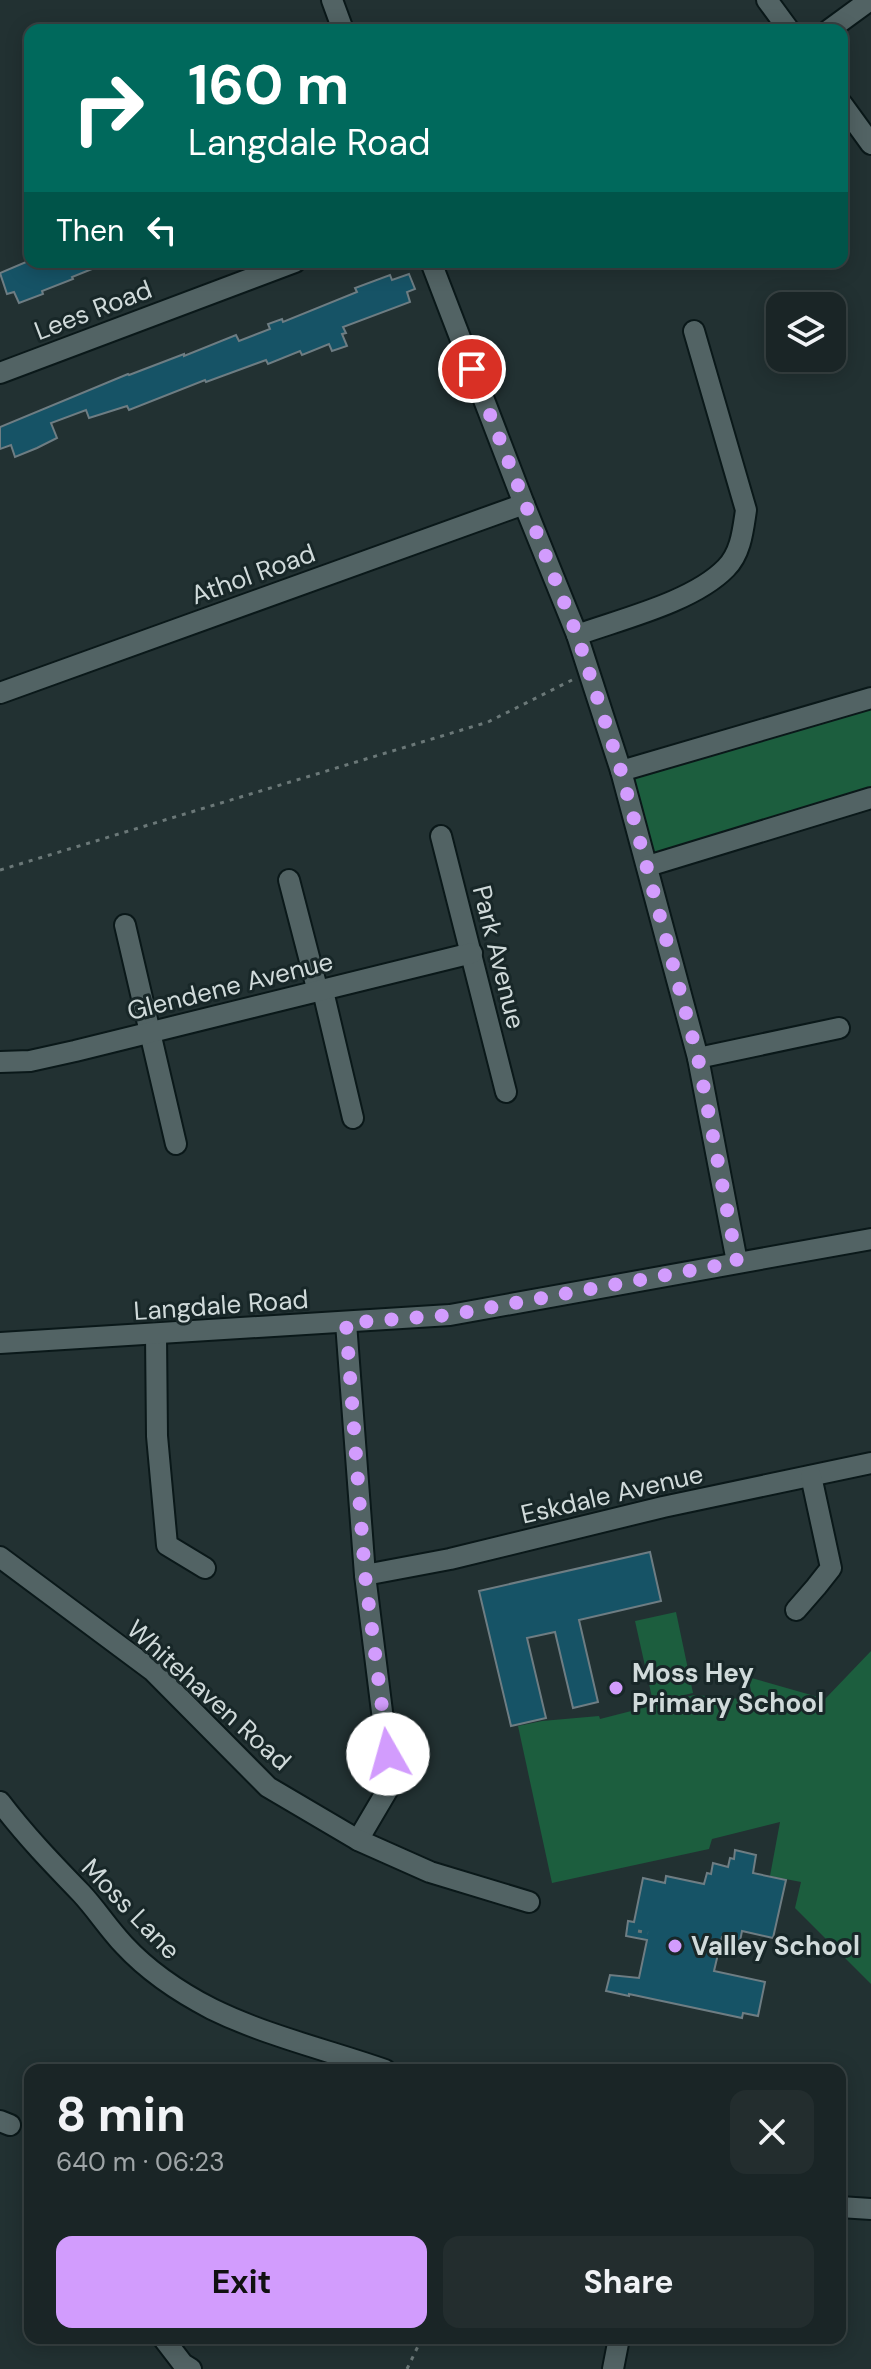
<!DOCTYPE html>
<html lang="en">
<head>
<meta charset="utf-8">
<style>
  body { margin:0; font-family:"DM Sans",sans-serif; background:#232d2e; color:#f1f3f6; height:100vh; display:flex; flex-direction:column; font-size:30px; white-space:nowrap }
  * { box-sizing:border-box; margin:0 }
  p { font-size:26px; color:#9fa5a7 }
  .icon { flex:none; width:44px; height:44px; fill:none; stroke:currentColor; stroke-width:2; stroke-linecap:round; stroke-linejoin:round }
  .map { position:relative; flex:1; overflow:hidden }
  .details { position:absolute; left:24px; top:2064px; width:822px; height:280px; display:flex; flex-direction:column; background:#1a2526; border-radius:16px; box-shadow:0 4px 20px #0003,0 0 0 2px #384243 }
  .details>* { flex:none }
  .banner { position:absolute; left:24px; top:24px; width:824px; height:244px; border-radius:16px; box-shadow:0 4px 20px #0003,0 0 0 2px #384243; background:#00695c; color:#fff; overflow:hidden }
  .tools { position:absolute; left:766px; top:292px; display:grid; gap:16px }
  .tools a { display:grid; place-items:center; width:80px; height:80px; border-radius:16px; background:#1a2526; box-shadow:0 4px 20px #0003,0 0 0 2px #384243; font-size:40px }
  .pin { position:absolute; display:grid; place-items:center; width:68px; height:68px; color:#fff; margin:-34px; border:4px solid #fff; border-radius:50%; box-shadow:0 2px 8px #0007 }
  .me { position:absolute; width:88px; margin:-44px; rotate:353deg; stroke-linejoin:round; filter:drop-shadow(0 0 6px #0008) }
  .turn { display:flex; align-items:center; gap:28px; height:168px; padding:0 32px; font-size:36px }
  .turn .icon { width:104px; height:104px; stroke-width:2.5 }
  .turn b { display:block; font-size:56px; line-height:68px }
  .then { display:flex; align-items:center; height:76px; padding:0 32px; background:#0003; gap:16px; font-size:30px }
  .round { display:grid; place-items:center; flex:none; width:84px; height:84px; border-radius:16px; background:#232d2e }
  .head { display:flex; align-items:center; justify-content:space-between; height:136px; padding:0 32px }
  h1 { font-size:48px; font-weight:700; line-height:60px }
  .button { display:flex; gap:16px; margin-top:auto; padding:16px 32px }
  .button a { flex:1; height:92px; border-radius:16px; background:#d29cfd; color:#111; font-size:32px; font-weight:700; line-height:92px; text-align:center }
  .button a+a { background:#232d2e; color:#f1f3f6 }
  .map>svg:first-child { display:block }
  .green { fill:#1c5e3e }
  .building { fill:#165366; stroke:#6e7d83; stroke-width:2 }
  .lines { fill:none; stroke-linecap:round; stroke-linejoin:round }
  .street-casing { stroke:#0a1819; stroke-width:24 }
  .path { stroke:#6b7878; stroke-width:3; stroke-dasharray:4 6; stroke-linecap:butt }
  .street { stroke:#526364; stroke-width:20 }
  .route { stroke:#d29cfd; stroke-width:14; stroke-dasharray:0 25.2 }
  .poi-dot { fill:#d29cfd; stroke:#182728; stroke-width:3 }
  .labels { text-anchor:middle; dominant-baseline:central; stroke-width:6; stroke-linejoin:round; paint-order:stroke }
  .street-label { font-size:26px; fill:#d0dada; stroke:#182728 }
  .poi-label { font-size:26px; font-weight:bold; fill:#d0dada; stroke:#182728; text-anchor:start }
</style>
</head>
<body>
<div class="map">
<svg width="871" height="2369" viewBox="0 0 871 2369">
  <rect width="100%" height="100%" fill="#223132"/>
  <g class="green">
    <path d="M871,698v100l-223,68 -27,-95z"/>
    <path d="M676,1612l17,81 -40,9 -18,-81z"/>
    <path d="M871,1651v333l-76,-76 6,-26 -31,-6 10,-54 -68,17 -3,10 -157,34 -34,-157 24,-5 57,-5 1,3 94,-24 59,5 -5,-23 77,22z"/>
  </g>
  <g class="building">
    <path d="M26,262h81v1l-35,14 1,2 -31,12 1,3 -24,9 -5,-11 -7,2 -7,-21z"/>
    <path d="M409,274l6,15 -8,3 3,10 -67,25 3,6 -4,1 5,12 -15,5 -3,-7 -27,11 -2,-4 -32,13 -2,-4 -60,22 -1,-2 -76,30 -2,-4 -38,12 -3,-8 -35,13 6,15 -20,10 -22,9 -4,-12 -11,4v-22l128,-53 1,1 55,-21v2l52,-21 3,6 31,-12 -2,-5 14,-5 1,3 74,-30 -2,-4 35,-13 2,5z"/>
    <path d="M650,1552l11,49 -82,19 19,82 -25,6 -18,-76 -28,6 19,80 -35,8 -32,-135z"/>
    <path d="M735,1850l21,5 -3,18 33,7 -13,58 -31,-7 -2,10 -18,-4 -8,34 51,11 -7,34 -15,-3 -1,5 -113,-24v2l-23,-5 4,-16 29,3 8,-38 -21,-4 2,-15 6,1 9,-44 22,5 1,-7 38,8 3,-11 4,1 2,-11 15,4 2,-9 4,1z"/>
  </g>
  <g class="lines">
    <g class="street-casing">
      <g id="street">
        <path d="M332,0l11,30"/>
        <path d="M767,0l22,30"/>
        <path d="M829,30l41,-30"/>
        <path d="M842,104l29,40"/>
        <path d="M431,262l93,242 53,131 44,136 77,287 39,204"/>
        <path d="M0,373l295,-111"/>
        <path d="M577,635c44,-16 116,-33 149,-67 15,-15 17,-38 20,-58l-52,-179"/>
        <path d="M0,693l524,-189"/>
        <path d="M621,771l250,-73"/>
        <path d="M441,836l65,256"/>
        <path d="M648,866l223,-68"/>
        <path d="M289,880l29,112"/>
        <path d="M125,925l51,219"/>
        <path d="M323,991l30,127"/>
        <path d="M698,1058l141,-30"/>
        <path d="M0,1062l30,-1 45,-10 397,-98"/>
        <path d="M346,1323l19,252 26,209 -33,56"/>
        <path d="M156,1335l1,101 10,109 38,23"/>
        <path d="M0,1343l450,-28 421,-76"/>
        <path d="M0,1557l153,114 115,116 90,53 72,32 99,30"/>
        <path d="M365,1575l85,-16 213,-52 208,-44"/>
        <path d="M796,1610l20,-23 15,-19 -20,-92"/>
        <path d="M0,1802c25,33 52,61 81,91 15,16 27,35 43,52 25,27 55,47 88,64 55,27 116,41 173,61"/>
        <path d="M0,2121l10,4"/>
        <path d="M840,2207l31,2"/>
        <path d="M163,2338l20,26 8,5"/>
        <path d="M613,2369l6,-31"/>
      </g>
    </g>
    <g class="path">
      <path d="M0,870l488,-148 84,-42"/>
      <path d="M638,1931l10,2"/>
      <path d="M407,2369l15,-31"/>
    </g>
    <use href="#street" class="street"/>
  </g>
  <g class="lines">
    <path class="route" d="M388,1754l-23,-179 -19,-252 104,-8 287,-53 -39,-204 -77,-287 -44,-136 -105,-266"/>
  </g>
  <g class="poi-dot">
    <circle cx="616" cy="1688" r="8"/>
    <circle cx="675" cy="1946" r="8"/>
  </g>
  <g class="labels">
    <g class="street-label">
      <text transform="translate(93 310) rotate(-21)">Lees Road</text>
      <text transform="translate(253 574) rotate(-20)">Athol Road</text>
      <text transform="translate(499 957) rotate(76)">Park Avenue</text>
      <text transform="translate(230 986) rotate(-14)">Glendene Avenue</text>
      <text transform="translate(221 1305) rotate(-4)">Langdale Road</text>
      <text transform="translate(612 1494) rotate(-13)">Eskdale Avenue</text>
      <text transform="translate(209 1695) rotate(42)">Whitehaven Road</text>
      <text transform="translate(131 1909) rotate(46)">Moss Lane</text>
    </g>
    <g class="poi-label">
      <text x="632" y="1673">Moss Hey<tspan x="632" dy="30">Primary School</tspan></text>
      <text x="691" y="1946">Valley School</text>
    </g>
  </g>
</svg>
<div class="tools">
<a><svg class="icon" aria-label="layers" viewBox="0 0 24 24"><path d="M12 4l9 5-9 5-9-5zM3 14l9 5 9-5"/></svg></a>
</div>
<div class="pin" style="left:472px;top:369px;background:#d93025"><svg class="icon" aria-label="arrive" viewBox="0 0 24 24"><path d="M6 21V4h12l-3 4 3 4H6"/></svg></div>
<svg class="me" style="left:388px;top:1754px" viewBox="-20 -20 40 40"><circle r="19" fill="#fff"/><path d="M0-13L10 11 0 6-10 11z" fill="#d29cfd"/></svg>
<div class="banner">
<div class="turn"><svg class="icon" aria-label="right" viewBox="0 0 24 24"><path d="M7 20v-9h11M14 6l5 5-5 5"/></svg><div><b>160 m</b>Langdale Road</div></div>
<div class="then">Then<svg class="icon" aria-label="left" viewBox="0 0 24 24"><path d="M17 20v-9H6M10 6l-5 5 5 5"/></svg></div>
</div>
<section class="details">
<div class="head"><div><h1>8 min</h1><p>640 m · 06:23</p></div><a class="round"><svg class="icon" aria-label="close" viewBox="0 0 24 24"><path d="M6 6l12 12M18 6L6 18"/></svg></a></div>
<div class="button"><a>Exit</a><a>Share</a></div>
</section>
</div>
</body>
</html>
